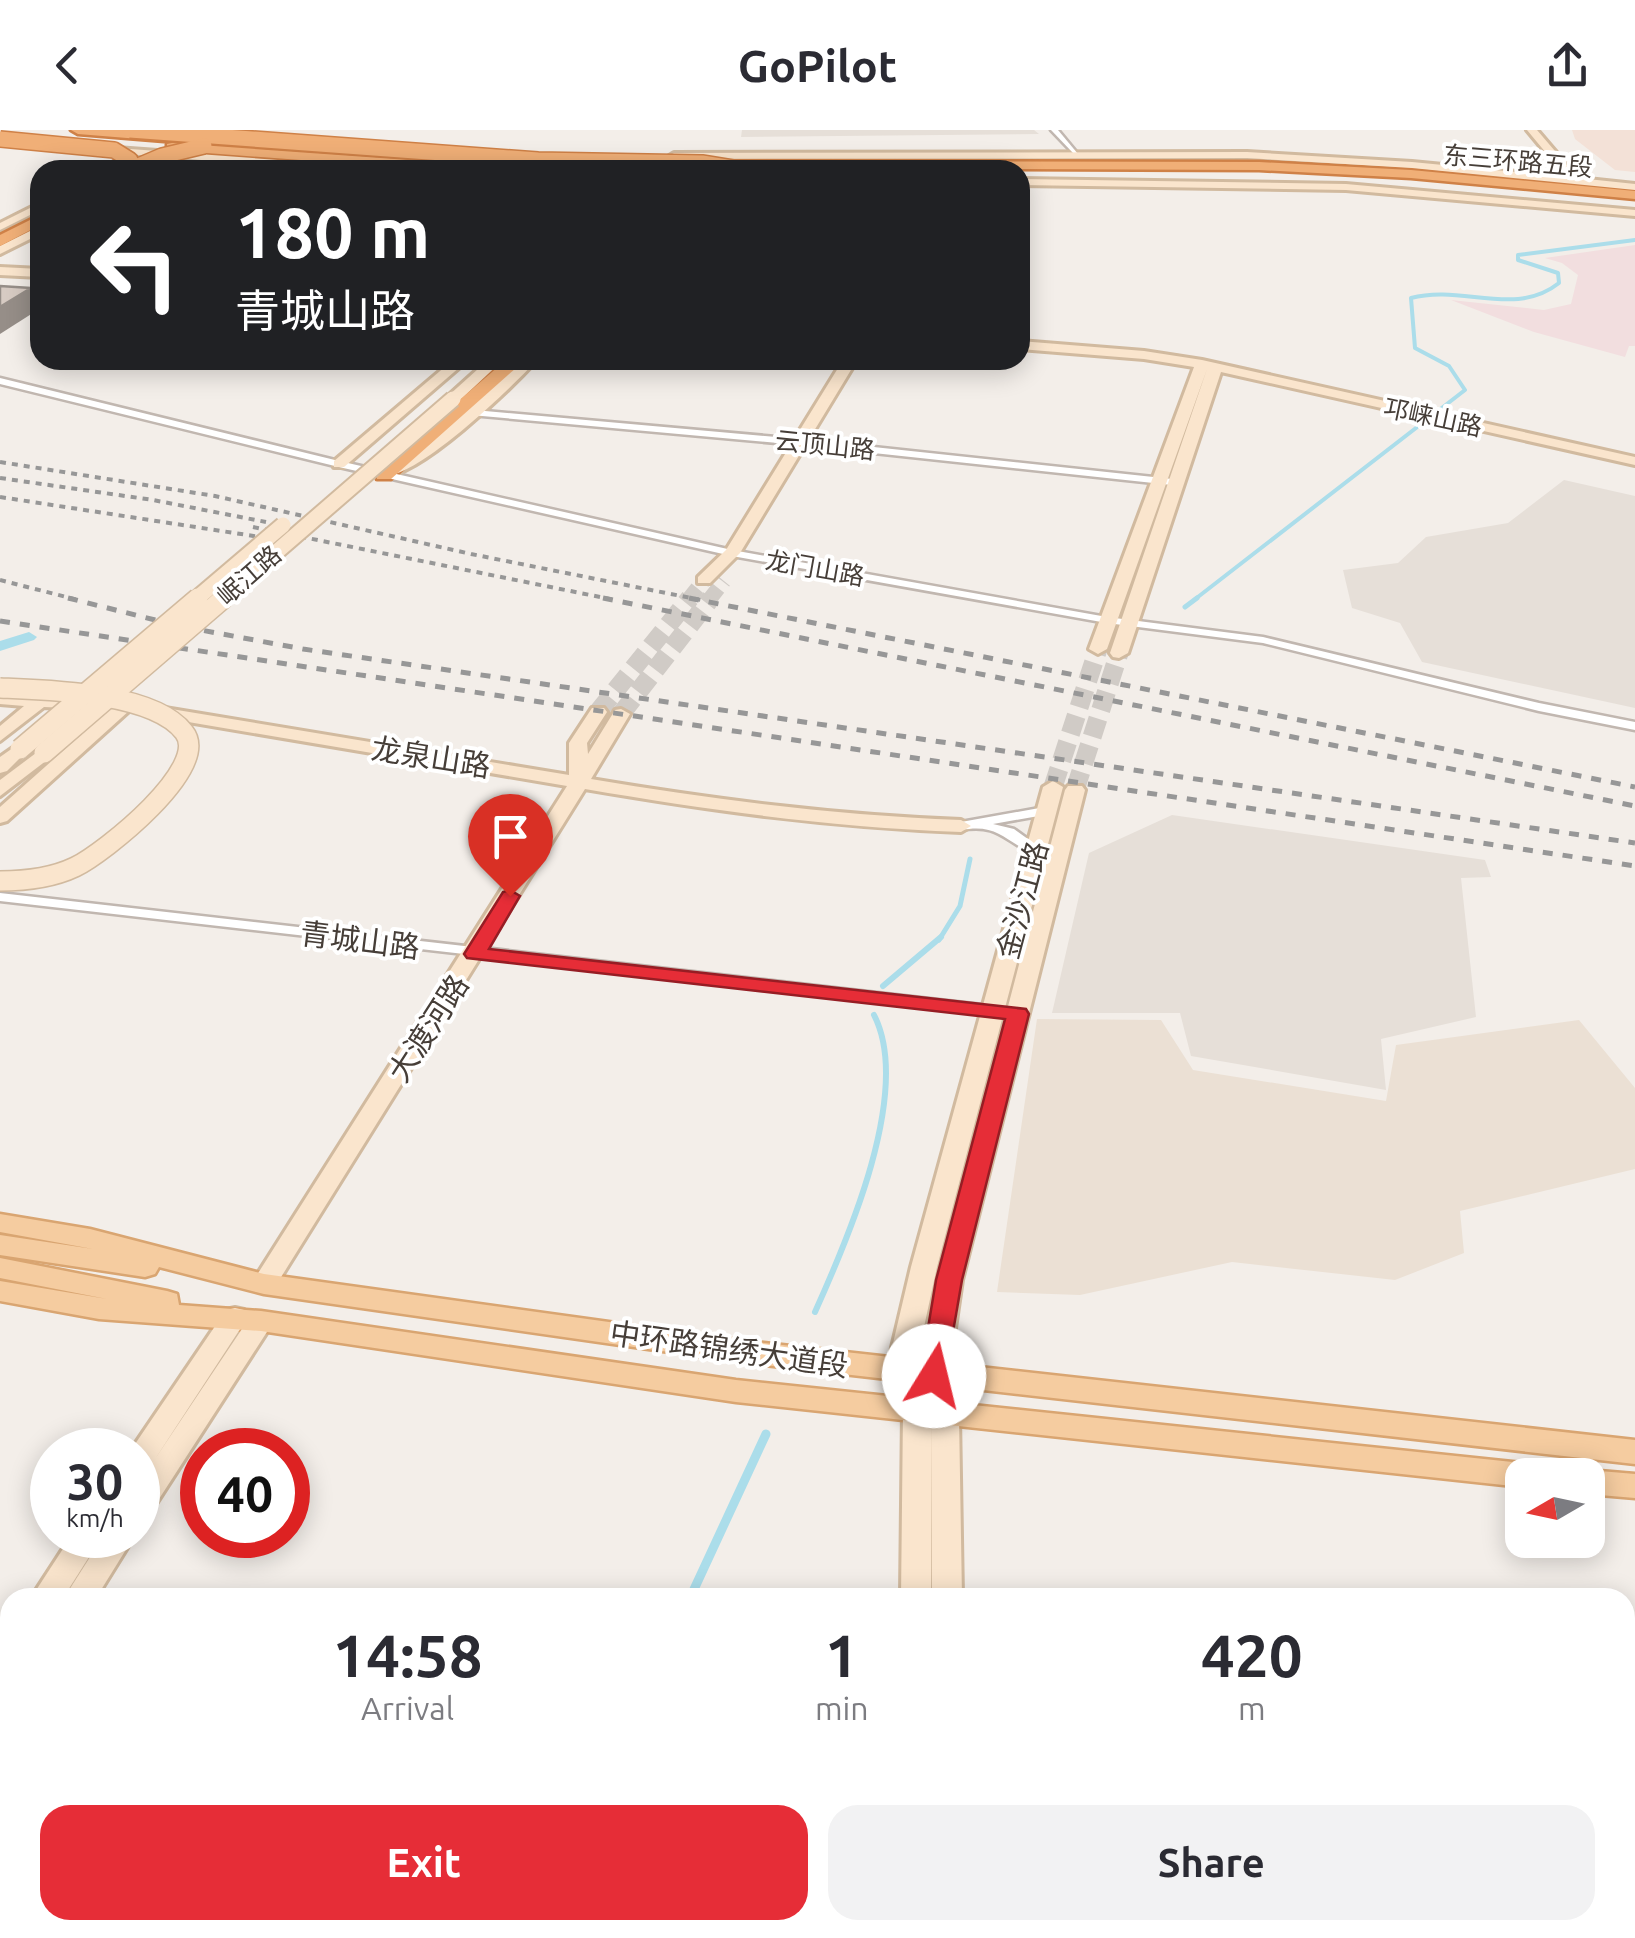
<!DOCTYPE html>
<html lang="en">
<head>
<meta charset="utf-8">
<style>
  body { margin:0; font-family:Ubuntu,"Noto Sans SC",sans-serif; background:#f2f2f3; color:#2b2b33; height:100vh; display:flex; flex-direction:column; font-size:38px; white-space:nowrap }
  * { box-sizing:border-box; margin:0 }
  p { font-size:32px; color:#7c7c81 }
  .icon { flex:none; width:55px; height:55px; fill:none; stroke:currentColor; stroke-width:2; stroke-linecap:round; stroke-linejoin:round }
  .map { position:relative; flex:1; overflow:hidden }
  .side { position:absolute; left:0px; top:1458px; width:1635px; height:352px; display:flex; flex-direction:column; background:#fff; border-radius:30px 30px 0 0; box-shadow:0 5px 25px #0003 }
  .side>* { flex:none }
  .guide { position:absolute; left:30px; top:30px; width:1000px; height:210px; border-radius:30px; box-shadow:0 5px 25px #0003; background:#202124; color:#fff; overflow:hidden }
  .needle { width:65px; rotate:261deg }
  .buttons { position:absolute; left:1505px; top:1328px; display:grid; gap:20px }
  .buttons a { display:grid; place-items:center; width:100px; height:100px; border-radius:20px; background:#fff; box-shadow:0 5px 25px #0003; font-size:50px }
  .speed { position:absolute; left:30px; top:1298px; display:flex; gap:20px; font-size:50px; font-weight:700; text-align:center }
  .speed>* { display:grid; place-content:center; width:130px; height:130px; border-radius:50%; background:#fff; box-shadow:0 5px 25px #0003; line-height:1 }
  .speed small { font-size:25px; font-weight:400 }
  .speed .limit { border:15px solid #d22; background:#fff; color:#111 }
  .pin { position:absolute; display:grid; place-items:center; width:85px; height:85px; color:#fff; margin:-102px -42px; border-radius:50% 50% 50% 0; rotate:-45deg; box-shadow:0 0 10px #0007 }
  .pin .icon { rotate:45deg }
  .me { position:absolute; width:110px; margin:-55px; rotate:9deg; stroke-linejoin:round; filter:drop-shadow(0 0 8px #0008) }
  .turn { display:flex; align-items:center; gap:35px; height:210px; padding:0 40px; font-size:45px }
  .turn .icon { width:130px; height:130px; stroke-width:2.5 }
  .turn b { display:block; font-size:70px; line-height:85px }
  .eta { display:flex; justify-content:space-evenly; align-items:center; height:170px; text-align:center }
  .eta b { font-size:60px; font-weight:700; line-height:70px }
  .button { display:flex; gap:20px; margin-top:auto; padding:20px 40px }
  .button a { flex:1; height:115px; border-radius:30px; background:#e62d37; color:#fff; font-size:40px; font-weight:700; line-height:115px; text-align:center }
  .button a+a { background:#f2f2f3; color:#2b2b33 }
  header { display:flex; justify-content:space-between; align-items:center; height:130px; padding:0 40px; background:#fff; font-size:45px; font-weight:700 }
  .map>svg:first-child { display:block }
  .residential { fill:#e6dfd8 }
  .commercial { fill:#f3e1d7 }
  .education { fill:#ebe0d4 }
  .medical { fill:#f2dedf }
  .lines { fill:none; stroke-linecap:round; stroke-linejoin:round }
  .stream-far3 { stroke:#abddea; stroke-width:4 }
  .stream-far2 { stroke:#abddea; stroke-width:5 }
  .stream-far1 { stroke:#abddea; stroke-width:6 }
  .stream { stroke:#abddea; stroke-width:9 }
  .canal { fill:#abddea; fill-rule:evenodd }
  .secondary-tunnel-far1 { stroke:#d0cbc6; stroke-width:15; stroke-dasharray:15 8; stroke-linecap:butt }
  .secondary-tunnel { stroke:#d0cbc6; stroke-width:19; stroke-dasharray:19 9; stroke-linecap:butt }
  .street-casing { stroke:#c1b7b0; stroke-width:5 }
  .secondary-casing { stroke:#d1ba9f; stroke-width:6 }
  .primary-casing { stroke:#d9a571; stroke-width:5 }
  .highway-casing { stroke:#cf8147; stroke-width:5 }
  .street { fill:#fff; fill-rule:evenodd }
  .secondary { fill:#fae5cd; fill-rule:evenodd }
  .primary { fill:#f5cca0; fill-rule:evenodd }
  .highway { fill:#f0af77; fill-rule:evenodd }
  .rail-far1 { stroke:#979797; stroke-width:4; stroke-dasharray:6 6; stroke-linecap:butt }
  .rail { stroke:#979797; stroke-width:5; stroke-dasharray:10 10; stroke-linecap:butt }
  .secondary-bridge-far1-casing { stroke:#d1ba9f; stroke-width:19; stroke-linecap:butt }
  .secondary-bridge-casing { stroke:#d1ba9f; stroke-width:22; stroke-linecap:butt }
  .highway-bridge-casing { stroke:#cf8147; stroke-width:18; stroke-linecap:butt }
  .secondary-bridge-far1 { stroke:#fae5cd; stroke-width:15 }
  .secondary-bridge { stroke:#fae5cd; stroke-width:19 }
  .highway-bridge { stroke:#f0af77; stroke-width:15 }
  .shaded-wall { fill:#968e88 }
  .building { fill:#d7cbc3; stroke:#968e88; stroke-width:2.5 }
  .route { fill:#e62d37; stroke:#961d24; stroke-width:2.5 }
  .labels { text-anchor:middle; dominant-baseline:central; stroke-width:8; stroke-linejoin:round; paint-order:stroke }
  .far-street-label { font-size:25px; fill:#463e38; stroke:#fff }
  .street-label { font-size:30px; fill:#463e38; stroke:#fff }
</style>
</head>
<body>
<header><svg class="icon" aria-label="back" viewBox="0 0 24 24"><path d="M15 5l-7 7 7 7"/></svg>GoPilot<svg class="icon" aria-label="share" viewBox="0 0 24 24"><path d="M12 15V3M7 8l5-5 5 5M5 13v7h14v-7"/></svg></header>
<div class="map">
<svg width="1635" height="1808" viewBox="0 0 1635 1808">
  <rect width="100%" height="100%" fill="#f3eee9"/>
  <g class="residential">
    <path d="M742,0h292l5,4 -298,3z"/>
    <path d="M1564,350l71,16v212l-213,-46 -22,-39 -48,-15 -9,-38 55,-7 28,-26 82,-14z"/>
    <path d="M1172,685l313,45 6,17 -30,1 15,139 -95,22 5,51 -195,-34 -11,-43h-128l37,-160z"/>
    <path d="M592,1800h262l-1,8h-265z"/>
  </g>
  <path class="commercial" d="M1572,0h63v42l-20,-2 -40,-31z"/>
  <g class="education">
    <path d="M1037,889l124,1 32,50 193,31 10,-56 183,-25 56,68v81l-175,42 4,42 -69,27 -163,-18 -152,33 -83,-3z"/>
    <path d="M10,1615v185h453l-4,8h-459v-177z"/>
  </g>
  <path class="medical" d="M1635,115v101h-6l-4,11 -91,-25 -83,-32 93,10 27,-6 7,-29 -16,-12 -17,-5z"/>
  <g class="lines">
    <path class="stream-far3" d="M1194,470l271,-210 -16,-24 -34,-18 -4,-50c51,-14 104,20 148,-15l-1,-10 -40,-13v-5l117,-15"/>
    <g class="stream-far2">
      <path d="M1185,477l12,-9"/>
      <path d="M939,810l21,-34 10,-47"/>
    </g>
    <g class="stream-far1">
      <path d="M883,856l58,-49"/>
      <path d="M815,1182c32,-71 98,-221 59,-297"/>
    </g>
    <g class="stream">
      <path d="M690,1468l76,-164"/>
      <path d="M533,1808l4,-8"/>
    </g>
    <path class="canal" d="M29,502l8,5 -3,3 -34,11v-10z"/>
    <g class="secondary-tunnel-far1">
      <path d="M688,470l16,-20"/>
      <path d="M709,470l15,-19"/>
    </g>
    <g class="secondary-tunnel">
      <path d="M598,582l92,-114"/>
      <path d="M621,584l90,-116"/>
      <path d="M1053,657l45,-138"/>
      <path d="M1075,660l44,-137"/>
    </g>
    <g class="street-casing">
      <g id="street">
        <path d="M1051,0h7l20,24h-4z"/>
        <path d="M0,248l339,83 393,89 375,67 156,20 276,66 96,19v8l-96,-19 -276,-68 -156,-20 -375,-67 -393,-89 -339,-83z"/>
        <path d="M474,280l325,29 373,40 5,3 -5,3 -373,-40 -328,-30v-4z"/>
        <path d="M1045,677l6,4 -1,3 -57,10 21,5 25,18 2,3 -7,4c-30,-13 -36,-31 -73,-24l-7,-4 7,-4z"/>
        <path d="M0,763l1000,114 7,4 -7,4 -1000,-114z"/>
      </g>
    </g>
    <g class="secondary-casing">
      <g id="secondary">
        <path d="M1527,0h10l41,48 57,6v6l-223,-22 -165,-10 -573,1 -5,-3 5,-3 573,-1 165,10 154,15z"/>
        <path d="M103,17l270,20 5,3h-47l-232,-18z"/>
        <path d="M1020,49l326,5 289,26v6l-289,-26 -326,-5z"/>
        <path d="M40,73v7l-40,20v-7z"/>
        <path d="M40,96v8l-40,20v-8z"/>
        <path d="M0,137l40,2v8l-40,-2z"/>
        <path d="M1020,211l124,10 58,9 433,97v8l-414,-93 -93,281 -9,5 -6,-1 -3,-4 97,-284 -100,280 -9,5 -9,-5 105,-282 -50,-8 -124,-10z"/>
        <path d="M453,230h15l-124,107h-10v-6z"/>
        <path d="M488,230h15l-45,42h-10v-6z"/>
        <path d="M522,230h15c-26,28 -119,119 -155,116v-6l43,-22z"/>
        <path d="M843,230h14l-117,193 -30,30h-12v-6l28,-27z"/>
        <path d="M0,564l91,5 9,5 -9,5 -47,-2 -44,34v-15l24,-20 -24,-2z"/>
        <path d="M124,571l9,5 -3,4 -123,111 -7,2v-16l118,-105z"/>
        <path d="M153,576l416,69v-32l23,-35h12l3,4 -20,31 1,11 27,-44 6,-1 9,5 -39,65c126,21 242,36 370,41l10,6 -10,6c-131,-5 -247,-21 -376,-43l-312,501h-18l-4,-6 4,-6 312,-492 -420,-71 -3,-4z"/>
        <path d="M20,613l9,6 -22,22 -7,2v-16z"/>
        <path d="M44,617l7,2v8l-51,39v-16z"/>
        <path d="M1053,651l10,6 -126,480 -23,106 14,32 -8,-29 16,-96 129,-490 3,-4h14l3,4 -123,490 -14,96 11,40 3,182h-30l-1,-183v183h-30l2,-187 -17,-38 25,-106 132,-480z"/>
        <path d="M235,1178l9,2 4,7 -93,142 97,-145h18l4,7 -126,195 -10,3v-34l10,-15 -10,3v-23h-7l95,-140z"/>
        <path d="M72,1405h31l-40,63h-32z"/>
        <path d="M104,1405h31l-39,63h-32z"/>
        <path d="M10,1508v38l-10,3v-37z"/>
        <path d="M10,1558v39l-10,4v-39z"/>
        <path d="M897,1800h34l1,8h-36z"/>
        <path d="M934,1800h34l1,8h-36z"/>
      </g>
    </g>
    <g class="primary-casing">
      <g id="primary">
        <path d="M0,1084l90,15 174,45 482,67 889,99v24l-889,-101 -482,-69 -105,-27 -4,7 -10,3 -145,-22v-20l93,14 -93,-17z"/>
        <path d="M0,1128l167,33 10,3 2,11 82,6 475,69 786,83 11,3 5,9h-16v12l-786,-85 -475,-71 -162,-12 -99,-18v-20l107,18 -107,-21z"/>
        <path d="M1588,1340l47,4v24l-47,-4v-19h-12z"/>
      </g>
    </g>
    <g class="highway-casing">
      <g id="highway">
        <path d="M71,0h56l44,7 -7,4 -86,-7z"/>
        <path d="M172,13l321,23 7,4h-65l-268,-20v-6z"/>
        <path d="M705,31l554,1 152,8 224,21v8l-224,-21 -152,-8 -549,-2 -7,-4z"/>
        <path d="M40,85v10l-40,21v-11z"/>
        <path d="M506,230h19l-134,119h-14v-8z"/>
      </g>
    </g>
    <use href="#street" class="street"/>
    <use href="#secondary" class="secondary"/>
    <use href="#primary" class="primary"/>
    <use href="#highway" class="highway"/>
    <g class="rail-far1">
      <path d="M0,332l215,34 256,58 230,46"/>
      <path d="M0,348l153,22 113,22"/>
      <path d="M0,367l267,41"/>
      <path d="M253,397l362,73"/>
      <path d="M0,450l78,20"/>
    </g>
    <g class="rail">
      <path d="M68,468l111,28 124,23 1332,194"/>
      <path d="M603,468l1032,208"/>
      <path d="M689,468l946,189"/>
      <path d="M0,491l1635,245"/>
    </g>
    <g class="secondary-bridge-far1-casing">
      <g id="secondary-bridge-far1">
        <path d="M195,470l88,-75"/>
        <path d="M221,470l232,-201"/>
      </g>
    </g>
    <g class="secondary-bridge-casing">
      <g id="secondary-bridge">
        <path d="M0,558c47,2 153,4 184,44 28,35 -80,121 -109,135 -23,11 -49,14 -75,14"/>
        <path d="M20,619l178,-151"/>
        <path d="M44,623l180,-155"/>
      </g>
    </g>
    <g class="highway-bridge-casing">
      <g id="highway-bridge">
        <path d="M130,0l408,30 164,3 43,7"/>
        <path d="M0,9l114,11 16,10 -6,10"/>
        <path d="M129,40l33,-14 42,-10"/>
      </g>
    </g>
    <use href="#secondary-bridge-far1" class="secondary-bridge-far1"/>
    <use href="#secondary-bridge" class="secondary-bridge"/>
    <use href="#highway-bridge" class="highway-bridge"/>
  </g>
  <g class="shaded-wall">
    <path d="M31,158l5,23 -36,23v-27z"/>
    <path d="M388,1800h17l-3,8h-17z"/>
  </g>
  <g class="building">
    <path d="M0,156l31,2 -31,19z"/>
    <path d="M358,1800h30l-3,8h-31z"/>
  </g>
  <path class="route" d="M510,760l10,6 -31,53 537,60 3,5 -67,266 -18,104h-20l-4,-8 16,-96 69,-261 -538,-61 -3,-4 39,-62z"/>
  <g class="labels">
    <g class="far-street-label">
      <text transform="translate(1518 31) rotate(5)">东三环路五段</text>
      <text transform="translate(1433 287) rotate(12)">邛崃山路</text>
      <text transform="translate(825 315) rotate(6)">云顶山路</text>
      <text transform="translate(815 438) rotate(10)">龙门山路</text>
      <text transform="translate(249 445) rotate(-41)">岷江路</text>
    </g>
    <g class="street-label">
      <text transform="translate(431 627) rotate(9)">龙泉山路</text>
      <text transform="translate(1022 770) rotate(-75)">金沙江路</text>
      <text transform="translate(360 810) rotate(7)">青城山路</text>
      <text transform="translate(428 898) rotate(-57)">大渡河路</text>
      <text transform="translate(729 1219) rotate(8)">中环路锦绣大道段</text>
    </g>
  </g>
</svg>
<div class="buttons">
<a><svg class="needle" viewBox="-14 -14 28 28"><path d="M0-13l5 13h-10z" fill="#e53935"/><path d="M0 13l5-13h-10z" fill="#7c7c81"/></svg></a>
</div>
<div class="speed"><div>30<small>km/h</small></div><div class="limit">40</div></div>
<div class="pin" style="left:510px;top:766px;background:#d93025"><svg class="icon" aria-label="arrive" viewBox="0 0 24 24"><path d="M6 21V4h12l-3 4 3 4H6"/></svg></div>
<svg class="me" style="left:934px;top:1246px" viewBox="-20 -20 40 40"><circle r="19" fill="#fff"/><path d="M0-13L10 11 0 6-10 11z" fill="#e62d37"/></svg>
<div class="guide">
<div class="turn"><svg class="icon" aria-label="left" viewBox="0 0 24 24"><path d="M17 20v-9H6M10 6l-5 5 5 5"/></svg><div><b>180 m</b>青城山路</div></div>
</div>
<section class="side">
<div class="eta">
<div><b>14:58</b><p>Arrival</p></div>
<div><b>1</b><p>min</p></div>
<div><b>420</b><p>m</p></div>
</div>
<div class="button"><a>Exit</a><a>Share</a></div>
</section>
</div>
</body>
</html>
